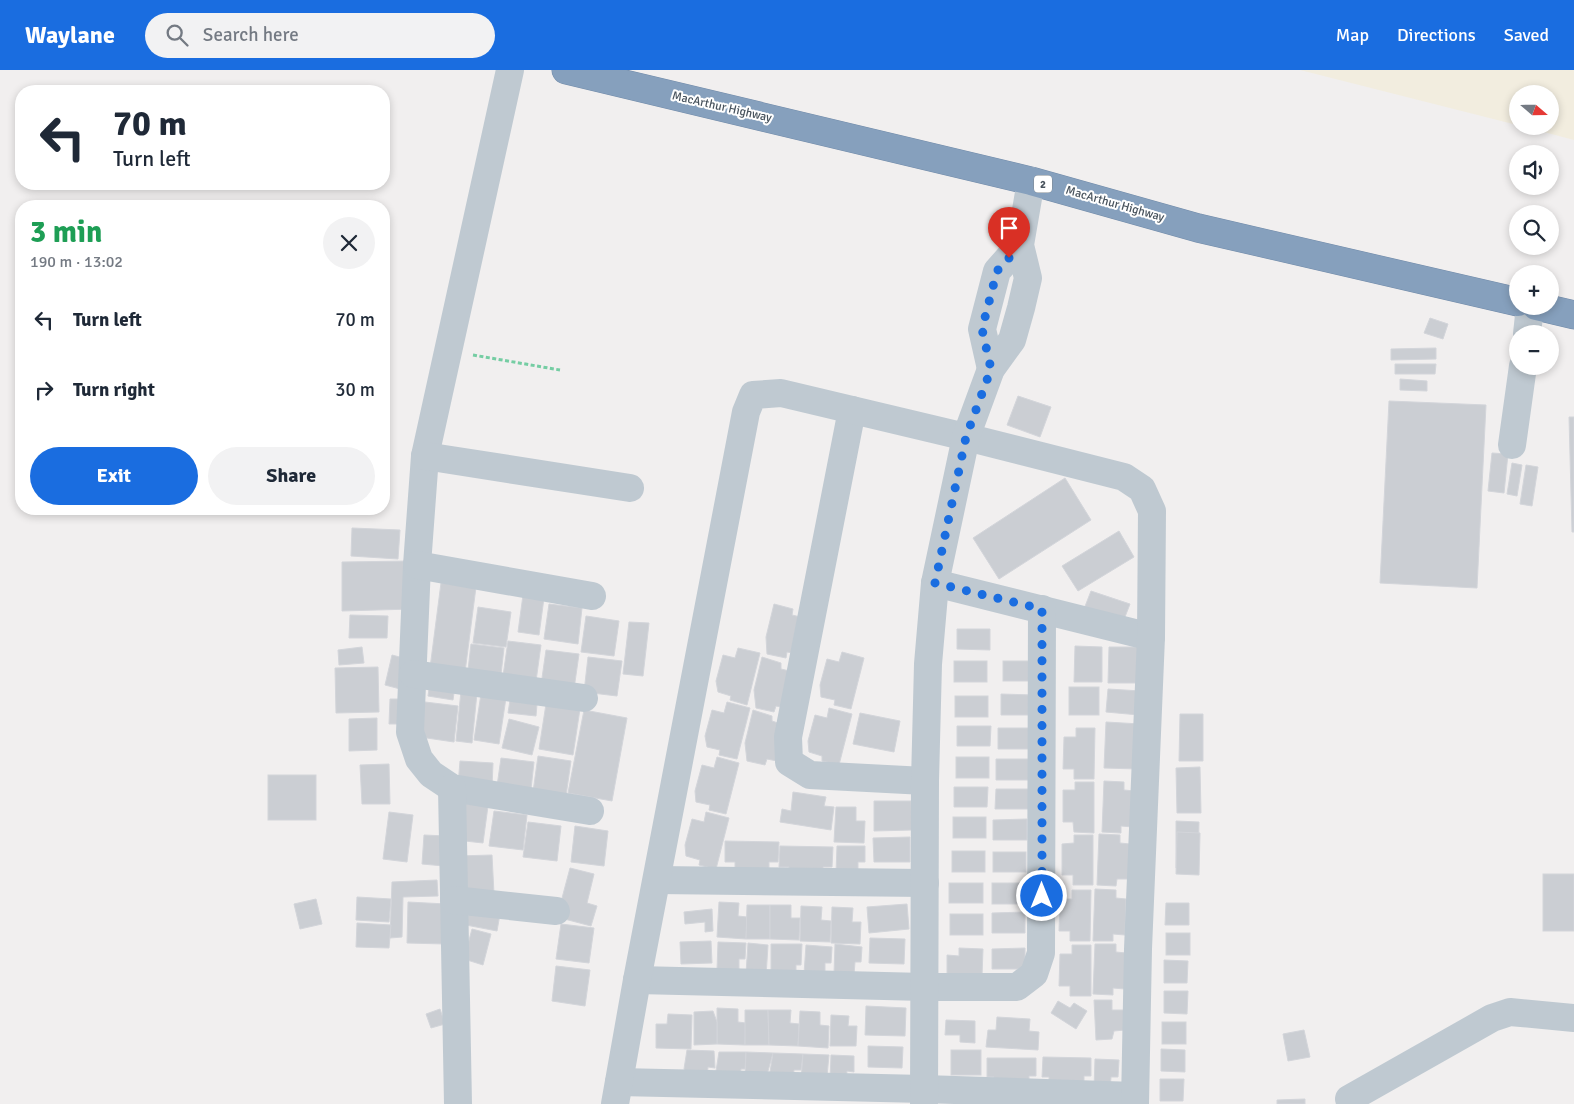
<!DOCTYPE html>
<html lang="en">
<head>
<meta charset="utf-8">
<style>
  body { margin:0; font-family:Signika,sans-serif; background:#f2f2f3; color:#1f2937; height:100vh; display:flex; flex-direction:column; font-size:19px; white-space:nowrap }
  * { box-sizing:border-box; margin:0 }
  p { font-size:16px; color:#747a83 }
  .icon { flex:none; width:28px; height:28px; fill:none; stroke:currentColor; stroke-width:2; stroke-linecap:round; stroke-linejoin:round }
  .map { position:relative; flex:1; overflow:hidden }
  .details { position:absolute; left:15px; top:130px; width:375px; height:315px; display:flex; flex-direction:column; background:#fff; border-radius:20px; box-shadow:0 2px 8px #0003 }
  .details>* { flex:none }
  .guide { position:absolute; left:15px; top:15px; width:375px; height:105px; border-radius:20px; box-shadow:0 2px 8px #0003; background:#fff; color:#1f2937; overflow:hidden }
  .needle { width:32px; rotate:110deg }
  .tools { position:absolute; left:1509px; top:15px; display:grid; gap:10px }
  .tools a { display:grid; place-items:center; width:50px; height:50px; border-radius:50%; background:#fff; box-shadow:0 2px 8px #0003; font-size:25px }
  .pin { position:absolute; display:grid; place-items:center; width:42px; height:42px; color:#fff; margin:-51px -21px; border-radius:50% 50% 50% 0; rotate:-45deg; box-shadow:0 0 5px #0007 }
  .pin .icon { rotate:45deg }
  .me { position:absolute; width:55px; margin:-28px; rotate:0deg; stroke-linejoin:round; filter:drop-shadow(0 0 4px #0008) }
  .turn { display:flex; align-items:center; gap:18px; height:105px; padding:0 15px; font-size:22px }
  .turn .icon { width:65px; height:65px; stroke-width:2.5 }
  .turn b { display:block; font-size:35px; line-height:42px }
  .round { display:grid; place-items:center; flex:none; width:52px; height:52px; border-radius:26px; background:#f2f2f3 }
  .head { display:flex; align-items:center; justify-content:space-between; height:85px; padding:0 15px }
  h1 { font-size:30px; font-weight:700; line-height:38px; color:#1e9e55 }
  .cta { display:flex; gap:10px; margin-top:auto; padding:10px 15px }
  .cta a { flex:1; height:58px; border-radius:30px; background:#1a6de0; color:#fff; font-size:20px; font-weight:700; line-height:58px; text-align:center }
  .cta a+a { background:#f2f2f3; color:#1f2937 }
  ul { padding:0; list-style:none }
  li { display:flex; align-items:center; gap:15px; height:70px; padding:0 15px }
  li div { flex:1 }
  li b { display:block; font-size:19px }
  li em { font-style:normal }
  header { display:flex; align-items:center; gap:30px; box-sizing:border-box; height:70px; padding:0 25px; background:#1a6de0; color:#fff }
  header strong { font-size:24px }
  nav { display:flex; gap:28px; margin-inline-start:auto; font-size:18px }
  .search { width:350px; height:45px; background:#f2f2f3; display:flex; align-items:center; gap:12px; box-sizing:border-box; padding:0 18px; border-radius:28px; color:#747a83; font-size:19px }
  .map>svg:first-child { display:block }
  .sand { fill:#f2eddf }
  .building { fill:#cbced3; stroke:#d3d5da }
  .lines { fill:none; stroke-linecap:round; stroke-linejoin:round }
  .highway-casing { stroke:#728ba9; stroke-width:29 }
  .path { stroke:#75cda3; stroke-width:3; stroke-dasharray:4 2.5; stroke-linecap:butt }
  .minor { stroke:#bfc9d1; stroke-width:28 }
  .highway { stroke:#86a0bd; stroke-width:28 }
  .route { stroke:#1a6de0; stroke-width:9; stroke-dasharray:0 16.2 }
  .labels { text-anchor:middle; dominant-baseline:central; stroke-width:4; stroke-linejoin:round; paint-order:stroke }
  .shield { fill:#fff; stroke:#7e868d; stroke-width:1 }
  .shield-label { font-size:11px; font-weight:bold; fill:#47525c }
  .street-label { font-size:12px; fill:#47525c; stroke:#fff }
</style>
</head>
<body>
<header>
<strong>Waylane</strong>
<div class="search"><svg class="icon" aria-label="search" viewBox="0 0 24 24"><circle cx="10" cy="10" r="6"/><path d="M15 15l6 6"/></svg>Search here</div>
<nav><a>Map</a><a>Directions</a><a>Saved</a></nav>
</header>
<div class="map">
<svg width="1574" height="1034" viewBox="0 0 1574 1034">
  <rect width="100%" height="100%" fill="#f1efef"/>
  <path class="sand" d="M1300,0h274v70l-53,-14h29v-32h-32l-1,31z"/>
  <g class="building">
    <path d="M1430,248l18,6 -5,15 -19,-6z"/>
    <path d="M1436,278v11l-45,1v-11z"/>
    <path d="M1395,294h41l-1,10h-40z"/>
    <path d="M1400,309l27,2v10l-27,-1z"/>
    <path d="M1018,326l33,11 -11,30 -33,-12z"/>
    <path d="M1389,331l97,4 -9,183 -97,-5z"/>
    <path d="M1569,347h5v115h-2z"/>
    <path d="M1492,383l16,1 -4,39 -16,-2z"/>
    <path d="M1512,393l10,2 -5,31 -10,-2z"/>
    <path d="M1526,395l12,2 -6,39 -12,-2z"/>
    <path d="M1065,408l26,42 -92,59 -26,-41z"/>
    <path d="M352,458l48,2 -2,29 -47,-3z"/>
    <path d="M1119,461l15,26 -56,34 -16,-25z"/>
    <path d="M411,491l1,48 -70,2v-49z"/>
    <path d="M441,513l35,4 -11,85 -35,-4z"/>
    <path d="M1091,521l39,13 -7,18 -39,-13z"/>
    <path d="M523,525l21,3 -5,37 -21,-3z"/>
    <path d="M549,534l33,4 -4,36 -34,-5z"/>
    <path d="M774,534l19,5 -1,6 13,3 -7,36 -11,-2 -1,6 -19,-4 -1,-17z"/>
    <path d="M478,537l33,5 -5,35 -33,-4z"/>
    <path d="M350,545l38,1 -1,22h-38z"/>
    <path d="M586,546l33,5 -5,35 -33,-4z"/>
    <path d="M629,552l20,1 -6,53 -20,-2z"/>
    <path d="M957,559h33v21l-33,-1z"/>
    <path d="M508,571l33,4 -5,36 -33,-5z"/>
    <path d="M471,574l33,4 -4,35 -33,-4z"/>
    <path d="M1075,576l27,1v35h-28z"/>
    <path d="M362,577l2,16 -25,2 -1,-15z"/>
    <path d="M1109,577h29v36h-30z"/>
    <path d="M738,578l22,5 -13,52 -17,-5 1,-4 -13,-4 -2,-11 7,-26 12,3z"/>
    <path d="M546,580l33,4 -5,35 -33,-4z"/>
    <path d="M842,582l22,6 -13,51 -17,-4 1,-5 -14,-3 -1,-12 7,-26 12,3z"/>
    <path d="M392,585l19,5 -7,30 -19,-5z"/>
    <path d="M588,587l34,4 -5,35 -33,-4z"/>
    <path d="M762,587l19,6v6l13,3 -8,36 -10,-2 -2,6 -18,-4 -2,-18z"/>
    <rect x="954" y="591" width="33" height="21"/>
    <rect x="1003" y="591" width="34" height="20"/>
    <path d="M378,597l1,45 -43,1 -1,-45z"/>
    <rect x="1069" y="617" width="30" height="28"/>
    <path d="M429,619l25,4 -1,7 -25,-4z"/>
    <path d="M1108,619l33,2 -2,24 -33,-3z"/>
    <path d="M461,621l16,2 -5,50 -16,-2z"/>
    <path d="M481,624l25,4 -7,46 -25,-4z"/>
    <path d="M1001,624l33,1v20h-33z"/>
    <rect x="955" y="626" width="33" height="21"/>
    <path d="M390,629h18v25h-19z"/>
    <path d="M510,630l27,4 -1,12 -28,-3z"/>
    <path d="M425,632l33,4 -4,36 -34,-5z"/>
    <path d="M727,632l23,6 -13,51 -18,-4 1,-5 -13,-3 -2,-11 7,-26 12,3z"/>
    <path d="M546,634l34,5 -7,46 -34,-6z"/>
    <path d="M829,638l23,6 -13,51 -17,-4v-5l-13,-4 -1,-11 7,-26 12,3z"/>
    <path d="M584,640l43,8 -15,83 -44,-8z"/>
    <path d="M753,640l19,6v5l12,4 -7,36 -10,-2 -2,6 -18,-4 -2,-18z"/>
    <path d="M860,643l40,8 -6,31 -41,-8z"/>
    <path d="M1180,644h23v47h-24z"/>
    <path d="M377,648v32l-28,1v-32z"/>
    <path d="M509,649l30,8 -7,28 -30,-7z"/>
    <path d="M1106,652l34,2 -2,45 -34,-1z"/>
    <path d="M957,656h34l-1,20h-33z"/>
    <path d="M998,658h34l-1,21h-33z"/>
    <path d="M1076,658h19l-1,51h-20v-10h-11l1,-32h12z"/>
    <path d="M538,686l33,5 -5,35 -33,-4z"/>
    <path d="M717,687l22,6 -13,51 -17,-4 1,-5 -14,-3 -1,-11 7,-26 12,3z"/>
    <rect x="956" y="687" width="33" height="21"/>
    <path d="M501,688l33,4 -4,36 -34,-5z"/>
    <path d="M996,689h34l-1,21h-33z"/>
    <path d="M460,691l33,2 -1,24 -34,-2z"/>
    <path d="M389,694l1,40h-28l-2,-39z"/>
    <path d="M1200,697l1,46h-24l-1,-45z"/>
    <rect x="268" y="705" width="48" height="45"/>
    <path d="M1104,711l20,1v8l11,1 -2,36 -12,-1v7l-19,-1z"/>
    <path d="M1075,712h19v51l-20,-1 -1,-10h-10v-32h12z"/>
    <path d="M954,717h34l-1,20h-33z"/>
    <path d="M996,719h33v20h-34z"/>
    <path d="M793,722l33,5 -2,9 10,1 -3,23 -51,-8 2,-13 9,2z"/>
    <path d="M874,731h37l1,29 -38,1z"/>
    <path d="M461,733l27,3 -5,37 -27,-3z"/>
    <path d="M836,737h20v14h9l-1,22 -30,-1z"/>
    <path d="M494,741l33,4 -4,35 -34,-4z"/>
    <path d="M389,742l24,3 -6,47 -24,-3z"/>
    <path d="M706,742l23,6 -13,51 -17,-4 1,-5 -14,-4 -1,-11 7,-26 12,3z"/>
    <rect x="953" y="747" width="33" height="21"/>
    <path d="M1027,749v21h-34v-20z"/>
    <path d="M1176,751l23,1 -1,46h-22z"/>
    <path d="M528,752l33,4 -4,35 -34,-4z"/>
    <path d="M575,756l33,5 -4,35 -33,-4z"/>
    <path d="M1177,762l23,1 -1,42 -23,-1z"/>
    <path d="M1099,764l21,1v8l10,1 -1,35h-12l-1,7 -19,-1z"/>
    <path d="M424,765l22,1 -2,30 -22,-2z"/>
    <path d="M1074,765h19v50h-20v-10h-11v-31l12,-1z"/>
    <path d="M910,767v25h-36l-1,-24z"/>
    <path d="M725,771l54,1 -1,20h-9v11l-34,-2v-9h-10z"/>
    <path d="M780,776l53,1 -1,20h-9v11l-34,-1v-10h-10z"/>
    <path d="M837,776h28v16h-7v11h-22z"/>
    <rect x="952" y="781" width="33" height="21"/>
    <rect x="993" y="782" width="33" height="20"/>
    <path d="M492,785l2,39 -34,2 -2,-40z"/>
    <path d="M570,798l24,6 -7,29 10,3 -6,20 -34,-9z"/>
    <rect x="1543" y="804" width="31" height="57"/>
    <path d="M437,810l1,16 -35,1 -1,40 -12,1 2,-56z"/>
    <rect x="949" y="813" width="34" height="20"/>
    <rect x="992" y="813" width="34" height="21"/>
    <path d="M1095,819l21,1v8l10,1 -1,36 -12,-1v7h-20z"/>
    <path d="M1072,820h19l-1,51h-20v-10h-11l1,-32h12z"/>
    <path d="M357,827l34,2 -2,23 -33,-2z"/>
    <path d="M316,829l6,25 -22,5 -6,-25z"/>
    <path d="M408,832l38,2 -1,40 -38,-1z"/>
    <path d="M719,832l20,1 -1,13 9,1 -1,22 -29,-2z"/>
    <path d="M1166,833h23v22h-24z"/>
    <path d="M907,834l2,25 -40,4 -2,-26z"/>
    <path d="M747,835h23v34h-24z"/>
    <path d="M770,835h21v13h9l-1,22 -29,-1z"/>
    <path d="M801,836l21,1 -1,13 10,1 -1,21 -30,-1z"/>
    <path d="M832,837l21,1 -1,14h9l-1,22 -29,-1z"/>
    <path d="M469,839l31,5 -3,17 -31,-6z"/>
    <path d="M712,839l1,22 -8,1v-10l-20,2 -1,-12z"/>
    <path d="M1025,842v21h-33v-20z"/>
    <rect x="950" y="844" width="33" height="21"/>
    <path d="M357,853l34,2 -2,23 -33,-1z"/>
    <path d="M561,854l33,4 -5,35 -33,-4z"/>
    <path d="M472,859l19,5 -8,31 -19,-6z"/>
    <rect x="1166" y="863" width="24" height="22"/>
    <path d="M870,868l35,1 -1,25 -35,-1z"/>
    <path d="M711,871l1,22 -31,1 -1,-22z"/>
    <path d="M718,872l28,1 -1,16h-6v11h-22z"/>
    <path d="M748,873l20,2 -2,31 -20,-2z"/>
    <path d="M771,874h31l-1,21h-5v10h-25z"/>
    <path d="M835,874l27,3 -1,15h-6l-1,13 -20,-1z"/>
    <path d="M1095,874h21v8l10,1 -1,36 -12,-1v7l-20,-1z"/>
    <path d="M806,875l26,2 -1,16h-6v11h-21z"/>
    <path d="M1072,875h19v51h-21v-10h-11l1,-32h12z"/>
    <path d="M959,878l24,1 -1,27 -35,-1v-20l12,1z"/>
    <path d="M1025,878v21h-33v-20z"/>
    <path d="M1164,890l24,1 -1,22h-23z"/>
    <path d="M556,896l34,4 -5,36 -33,-5z"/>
    <path d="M1164,921h24l-1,23 -23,-1z"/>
    <path d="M1094,930h18v10h12l1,20 -11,1 -2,8 -16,1z"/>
    <path d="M1058,931l12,7 4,-5 13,8 -11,18 -25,-16z"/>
    <path d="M866,936l40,2 -1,28 -40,-1z"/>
    <path d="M717,938l21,1v13l8,1 -1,22 -28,-1z"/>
    <path d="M440,939l5,15 -14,4 -5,-14z"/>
    <path d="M745,940h23l1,35h-24z"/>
    <path d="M768,940h23l-1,13 9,1 -1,22 -29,-1z"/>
    <path d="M713,941l4,11v22l-23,1v-33z"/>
    <path d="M800,941l20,1v13l9,1 -1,22 -30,-2z"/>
    <path d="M668,944l24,1 -1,34 -35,-1v-24h11z"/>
    <path d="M831,945l18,1 -1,10h9l-1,20h-26z"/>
    <path d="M997,947l33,2 -1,12 10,1 -1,18 -52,-3 2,-17h8z"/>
    <path d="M946,950l29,1v22l-15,-1v-7h-15z"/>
    <rect x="1162" y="952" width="24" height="22"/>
    <path d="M1304,960l6,27 -22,4 -5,-27z"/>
    <path d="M868,976l35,1 -1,21 -34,-1z"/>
    <path d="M1161,979l24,1v22l-24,-1z"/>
    <path d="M687,980l27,1 1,17 -7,-1 -1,11h-18l-5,-9z"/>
    <rect x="951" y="980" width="30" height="25"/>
    <path d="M719,982h27l-1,17h-4l-2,11 -23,-9z"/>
    <path d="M746,982l27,1 -8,29 -20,-1z"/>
    <path d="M773,983l30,1 -2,16h-7l-1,11 -23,-9z"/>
    <path d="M803,984l26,1 -2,21 -26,4z"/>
    <path d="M831,985l23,1v16l-7,-1 -1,12 -16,-1z"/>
    <path d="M1043,987l48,1v18h-7v14l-35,-1v-12h-7z"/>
    <path d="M987,988h49v18h-7v14l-35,-1v-12h-7z"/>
    <path d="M1095,989l24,1 -1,17h-7l-1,13 -16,-1z"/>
    <path d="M1160,1009h24l-1,22h-23z"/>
    <path d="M1305,1029v5h-28v-4z"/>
  </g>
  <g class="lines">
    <g class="highway-casing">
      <g id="highway">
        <path d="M566,0l465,111 167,47 320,74"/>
        <path d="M1536,236l38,9"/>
      </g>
    </g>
    <path class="path" d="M473,285l87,15"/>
    <g class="minor">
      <path d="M510,0l-85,386 -8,109 -7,167 9,27 12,15 21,14 138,23"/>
      <path d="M1527,264l3,-28"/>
      <path d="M991,299l-9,-40 15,-58 23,-26"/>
      <path d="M852,340l-64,327 1,25 21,13 115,6"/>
      <path d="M1512,375l11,-79"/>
      <path d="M425,386l205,32"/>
      <path d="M417,495l175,31"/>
      <path d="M935,513l216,54"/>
      <path d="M413,604l171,24"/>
      <path d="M452,718l6,316"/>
      <path d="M657,810l268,3"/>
      <path d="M454,830l102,11"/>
      <path d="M637,910l288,7h92l17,-13 7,-21 1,-344"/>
      <path d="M619,1012l305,7 211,7"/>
      <path d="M1349,1029l143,-81 18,-6 64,6"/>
      <path d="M615,1034l22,-124 109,-568 7,-17 28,-2 185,44 158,40 18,12 10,22 -1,126 -13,312 -3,155"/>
      <path d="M924,1034l1,-323 3,-117 7,-81 31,-146 25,-68 21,-29 9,-32 7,-30 -8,-33 11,-64"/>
    </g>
    <use href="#highway" class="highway"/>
  </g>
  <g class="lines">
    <path class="route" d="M1009,188l-12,13 -15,58 9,40 -25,68 -31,146 107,26v287"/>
  </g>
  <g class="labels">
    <rect class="shield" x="1034" y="105.5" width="18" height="17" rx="4"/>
    <g class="shield-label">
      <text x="1043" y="114">2</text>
    </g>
    <g class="street-label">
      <text transform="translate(722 37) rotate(13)">MacArthur Highway</text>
      <text transform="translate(1115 134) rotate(16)">MacArthur Highway</text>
    </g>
  </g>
</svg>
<div class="tools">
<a><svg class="needle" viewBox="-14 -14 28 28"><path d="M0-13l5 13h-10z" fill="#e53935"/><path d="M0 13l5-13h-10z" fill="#747a83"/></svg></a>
<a><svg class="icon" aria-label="sound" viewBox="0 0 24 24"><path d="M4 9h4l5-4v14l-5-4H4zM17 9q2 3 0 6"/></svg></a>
<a><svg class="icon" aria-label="search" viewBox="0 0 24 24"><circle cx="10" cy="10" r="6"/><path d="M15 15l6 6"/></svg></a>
<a>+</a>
<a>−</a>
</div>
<div class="pin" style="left:1009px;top:188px;background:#d93025"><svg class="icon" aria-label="arrive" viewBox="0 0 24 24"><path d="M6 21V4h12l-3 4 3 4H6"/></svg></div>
<svg class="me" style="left:1042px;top:826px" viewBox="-20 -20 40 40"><circle r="17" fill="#1a6de0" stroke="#fff" stroke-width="3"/><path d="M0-11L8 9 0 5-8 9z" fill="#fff"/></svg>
<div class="guide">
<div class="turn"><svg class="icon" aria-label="left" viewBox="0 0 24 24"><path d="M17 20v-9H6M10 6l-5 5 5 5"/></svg><div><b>70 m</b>Turn left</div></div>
</div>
<section class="details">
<div class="head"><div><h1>3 min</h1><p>190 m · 13:02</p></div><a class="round"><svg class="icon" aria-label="close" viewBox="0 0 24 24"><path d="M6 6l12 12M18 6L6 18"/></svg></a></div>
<ul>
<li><svg class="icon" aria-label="left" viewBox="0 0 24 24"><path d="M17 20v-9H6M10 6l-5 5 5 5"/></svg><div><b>Turn left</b></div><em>70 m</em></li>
<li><svg class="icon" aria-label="right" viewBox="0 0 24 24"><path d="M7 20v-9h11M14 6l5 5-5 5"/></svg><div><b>Turn right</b></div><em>30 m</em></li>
</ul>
<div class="cta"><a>Exit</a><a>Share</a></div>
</section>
</div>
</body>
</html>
